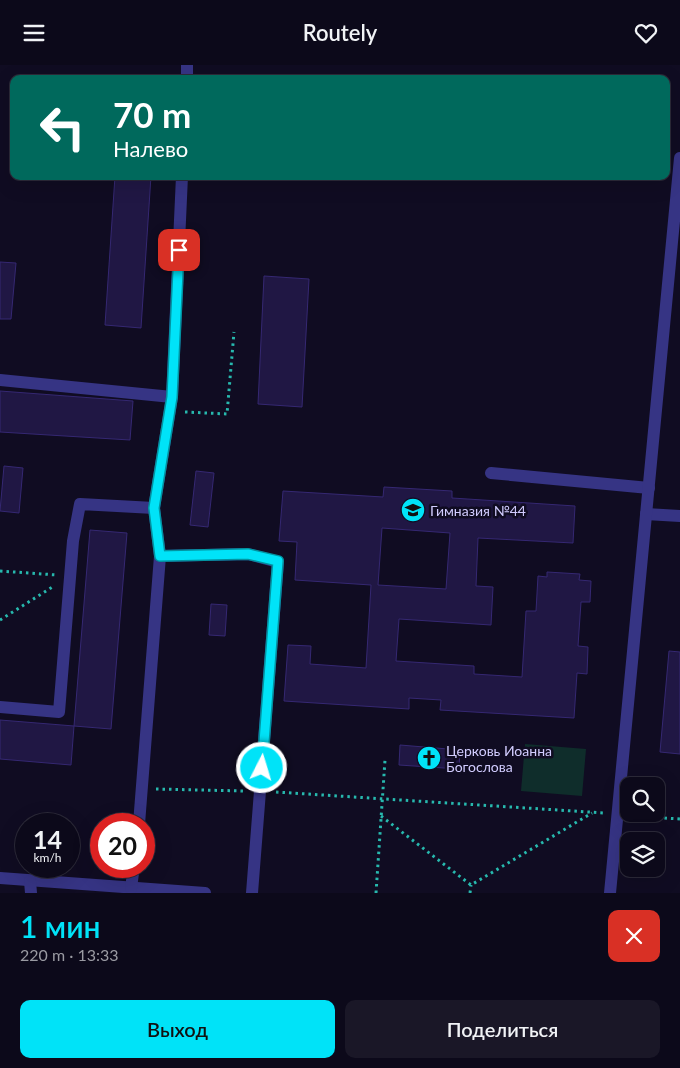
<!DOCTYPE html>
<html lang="ru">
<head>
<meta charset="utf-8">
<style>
  body { margin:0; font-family:Lato,sans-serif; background:#1a1727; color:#f1f3f6; height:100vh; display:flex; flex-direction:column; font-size:19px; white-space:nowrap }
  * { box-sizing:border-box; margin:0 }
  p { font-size:16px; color:#9a9aa2 }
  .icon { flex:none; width:28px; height:28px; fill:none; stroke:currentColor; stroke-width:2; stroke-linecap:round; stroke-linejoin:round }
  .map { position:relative; height:828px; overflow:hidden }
  .panel { display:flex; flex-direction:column; background:#0c091a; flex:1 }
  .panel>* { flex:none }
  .banner { position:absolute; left:10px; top:10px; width:660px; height:105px; border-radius:10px; box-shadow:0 5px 20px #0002,0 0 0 1px #2c2a39; background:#00695c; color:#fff; overflow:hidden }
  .fabs { position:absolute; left:620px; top:712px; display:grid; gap:10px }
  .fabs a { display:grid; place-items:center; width:45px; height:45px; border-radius:10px; background:#0c091a; box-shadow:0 5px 20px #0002,0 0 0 1px #2c2a39; font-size:25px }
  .speed { position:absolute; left:15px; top:748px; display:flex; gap:10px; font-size:25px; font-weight:700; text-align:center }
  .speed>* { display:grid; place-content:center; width:65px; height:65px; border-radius:50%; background:#0c091a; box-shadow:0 5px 20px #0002,0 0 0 1px #2c2a39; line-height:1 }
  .speed small { font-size:12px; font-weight:400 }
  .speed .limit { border:8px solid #d22; background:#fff; color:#111 }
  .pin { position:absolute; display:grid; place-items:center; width:42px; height:42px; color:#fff; margin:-21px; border-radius:10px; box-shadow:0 2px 8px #0006 }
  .me { position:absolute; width:55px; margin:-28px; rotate:5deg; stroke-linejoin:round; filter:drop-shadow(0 0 4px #0008) }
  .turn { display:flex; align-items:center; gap:18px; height:105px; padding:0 20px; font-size:22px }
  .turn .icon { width:65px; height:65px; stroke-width:2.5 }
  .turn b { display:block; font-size:35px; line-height:42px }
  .round { display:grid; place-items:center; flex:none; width:52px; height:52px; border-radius:10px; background:#1a1727 }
  .headline { display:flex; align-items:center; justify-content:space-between; height:85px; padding:0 20px }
  h1 { font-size:30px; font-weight:600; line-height:38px; color:#00e3f8 }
  .primary-button { display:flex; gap:10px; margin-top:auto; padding:10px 20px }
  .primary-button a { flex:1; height:58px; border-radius:10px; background:#00e3f8; color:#111; font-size:20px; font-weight:600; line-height:58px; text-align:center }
  .primary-button a+a { background:#1a1727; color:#f1f3f6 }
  header { display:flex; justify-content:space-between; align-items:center; height:65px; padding:0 20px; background:#0c091a; font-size:22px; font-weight:600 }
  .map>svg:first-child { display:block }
  .green { fill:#0f2d2b }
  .building { fill:#201744; stroke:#352872; fill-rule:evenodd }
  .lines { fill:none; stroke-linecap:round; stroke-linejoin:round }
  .path { stroke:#27b9ae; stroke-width:3; stroke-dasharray:2.5 4; stroke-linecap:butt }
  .minor { stroke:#363484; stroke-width:12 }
  .route-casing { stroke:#0094a1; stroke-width:12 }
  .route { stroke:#00e3f8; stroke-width:9 }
  .labels { text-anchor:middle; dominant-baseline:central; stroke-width:5; stroke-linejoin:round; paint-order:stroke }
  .poi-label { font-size:14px; fill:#d2cdff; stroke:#100c22; text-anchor:start }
</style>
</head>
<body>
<header><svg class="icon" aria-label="menu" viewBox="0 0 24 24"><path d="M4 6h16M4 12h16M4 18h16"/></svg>Routely<svg class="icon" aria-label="heart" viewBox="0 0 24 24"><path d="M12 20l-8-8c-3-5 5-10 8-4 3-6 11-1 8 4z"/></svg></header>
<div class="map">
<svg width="680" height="828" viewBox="0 0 680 828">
  <rect width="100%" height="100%" fill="#100c22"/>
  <path class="green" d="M525,679l61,5 -4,47 -61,-5z"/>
  <g class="building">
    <path d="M115,111h36l-10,152 -36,-3z"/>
    <path d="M0,197l16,1 -5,56h-11z"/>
    <path d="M264,211l45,3 -7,128 -44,-3z"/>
    <path d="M0,326l133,10 -3,39 -130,-8z"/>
    <path d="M4,401l19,2 -4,45 -19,-2z"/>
    <path d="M196,406l18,2 -6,54 -18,-2z"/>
    <path d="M384,422l68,4v7l123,8 -2,37 -95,-5 -2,48 17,1 -2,38 -92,-6 -3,42 78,5v8l48,3 4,-66h10l2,-35 9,1v-5l33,2 -1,6 12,1 -1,21h-9l-3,44 10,1 -1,27 -10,-1 -3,45 -134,-8 1,-10 -32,-2v11l-125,-8 4,-56 23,1 -1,18 56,4 5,-83 -76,-5 2,-38 -18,-1 4,-50 100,6zM382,463l68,5 -4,56 -68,-4z"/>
    <path d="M90,465l37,3 -16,196 -37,-3z"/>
    <path d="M211,539l16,1 -2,31 -16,-1z"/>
    <path d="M669,586l11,1v102l-20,-2z"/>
    <path d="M0,655l74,6 -3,39 -71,-6z"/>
    <path d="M400,680l60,5 -1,19 -60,-4z"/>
  </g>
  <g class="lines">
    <g class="path">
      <path d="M185,347l42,2 7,-82"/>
      <path d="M0,506l57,4"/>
      <path d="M0,555l54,-34"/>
      <path d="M156,724l88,2"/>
      <path d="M276,727l328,21"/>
      <path d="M381,751l90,69 121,-72"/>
      <path d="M632,751l48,3"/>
      <path d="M376,828l9,-133"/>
      <path d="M470,828l1,-8"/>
    </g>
    <g class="minor">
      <path d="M187,14v-14"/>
      <path d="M0,315l172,17"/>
      <path d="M491,408l158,15"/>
      <path d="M646,449l34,2"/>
      <path d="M160,491l88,-2 30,8 -26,331"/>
      <path d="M0,642l59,5 14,-171 7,-37 74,4"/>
      <path d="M139,759l21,-268 -6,-48 18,-111 10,-221"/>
      <path d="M0,813l205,15"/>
      <path d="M30,816l1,12"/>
      <path d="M131,823l3,-22"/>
      <path d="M610,828l70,-735"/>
    </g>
  </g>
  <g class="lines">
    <g class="route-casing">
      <path id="route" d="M179,185l-7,147 -18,111 6,48 88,-2 30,7 -16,207"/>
    </g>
    <use href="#route" class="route"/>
  </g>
  <defs>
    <g id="school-disc" transform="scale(1.25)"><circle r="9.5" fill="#00e3f8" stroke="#100c22"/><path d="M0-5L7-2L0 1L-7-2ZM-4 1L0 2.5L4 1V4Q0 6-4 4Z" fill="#111"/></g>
    <g id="church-disc" transform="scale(1.25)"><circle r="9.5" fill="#00e3f8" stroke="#100c22"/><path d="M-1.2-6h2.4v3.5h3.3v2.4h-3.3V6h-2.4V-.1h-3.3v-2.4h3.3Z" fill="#111"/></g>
  </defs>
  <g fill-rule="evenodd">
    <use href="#school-disc" x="413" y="445"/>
    <use href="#church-disc" x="429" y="693"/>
  </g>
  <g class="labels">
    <g class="poi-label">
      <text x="430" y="445">Гимназия №44</text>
      <text x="446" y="685">Церковь Иоанна<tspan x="446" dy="16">Богослова</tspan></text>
    </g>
  </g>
</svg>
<div class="fabs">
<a><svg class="icon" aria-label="search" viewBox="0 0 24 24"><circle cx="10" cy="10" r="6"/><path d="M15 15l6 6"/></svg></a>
<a><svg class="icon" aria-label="layers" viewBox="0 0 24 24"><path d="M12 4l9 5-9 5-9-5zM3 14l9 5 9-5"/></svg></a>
</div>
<div class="speed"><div>14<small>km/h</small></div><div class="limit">20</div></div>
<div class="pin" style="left:179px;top:185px;background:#d93025"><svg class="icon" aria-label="arrive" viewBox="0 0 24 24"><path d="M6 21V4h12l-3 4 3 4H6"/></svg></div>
<svg class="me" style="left:262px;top:703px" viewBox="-20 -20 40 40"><circle r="17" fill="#00e3f8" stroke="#fff" stroke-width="3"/><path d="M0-11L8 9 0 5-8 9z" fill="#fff"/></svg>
<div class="banner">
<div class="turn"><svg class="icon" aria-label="left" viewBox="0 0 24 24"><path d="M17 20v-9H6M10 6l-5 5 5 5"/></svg><div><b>70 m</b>Налево</div></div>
</div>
</div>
<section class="panel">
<div class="headline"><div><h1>1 мин</h1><p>220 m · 13:33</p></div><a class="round" style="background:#d93025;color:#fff"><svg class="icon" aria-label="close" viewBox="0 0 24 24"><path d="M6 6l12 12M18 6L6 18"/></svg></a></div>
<div class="primary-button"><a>Выход</a><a>Поделиться</a></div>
</section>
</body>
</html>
